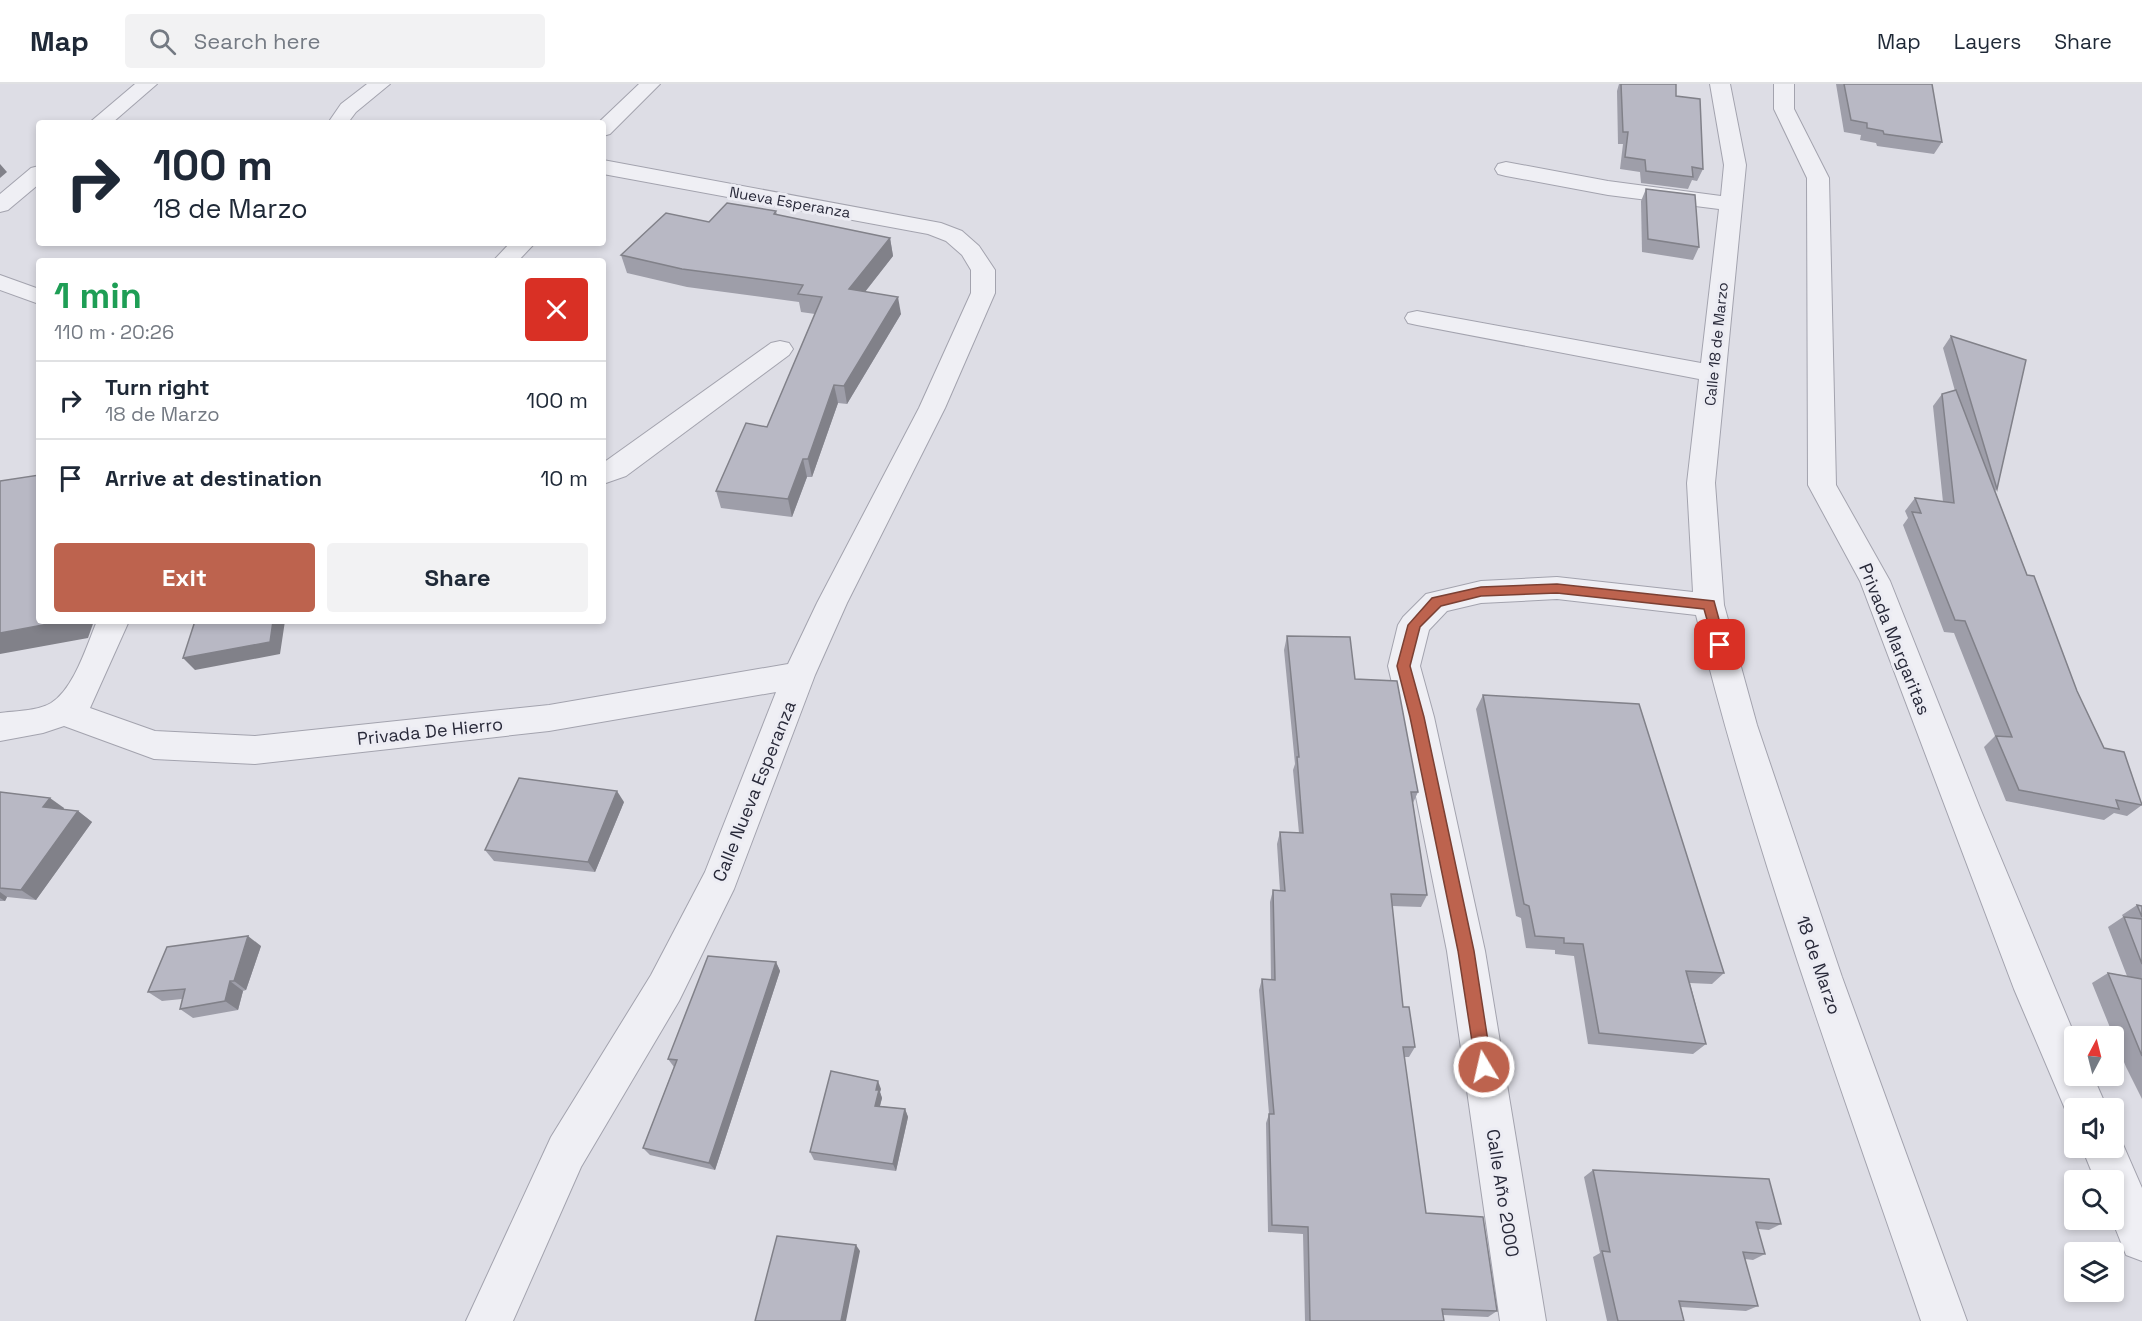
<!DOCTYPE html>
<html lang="en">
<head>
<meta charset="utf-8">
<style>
  body { margin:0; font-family:"Space Grotesk",sans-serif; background:#f2f2f3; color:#1f2937; height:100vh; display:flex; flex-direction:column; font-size:22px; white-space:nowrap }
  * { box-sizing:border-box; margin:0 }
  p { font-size:20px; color:#747a83 }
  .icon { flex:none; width:33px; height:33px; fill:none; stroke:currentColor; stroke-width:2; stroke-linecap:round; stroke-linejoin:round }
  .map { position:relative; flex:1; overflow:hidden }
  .details { position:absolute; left:36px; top:174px; width:570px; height:366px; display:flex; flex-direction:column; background:#fff; border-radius:6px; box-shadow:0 3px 9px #0003 }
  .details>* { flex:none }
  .hud { position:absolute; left:36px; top:36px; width:570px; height:126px; border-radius:6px; box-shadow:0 3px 9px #0003; background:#fff; color:#1f2937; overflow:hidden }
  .needle { width:39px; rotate:7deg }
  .buttons { position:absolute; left:2064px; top:942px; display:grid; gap:12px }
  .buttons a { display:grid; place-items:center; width:60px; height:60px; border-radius:6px; background:#fff; box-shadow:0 3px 9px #0003; font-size:30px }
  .pin { position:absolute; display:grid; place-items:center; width:51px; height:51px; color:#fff; margin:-26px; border-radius:12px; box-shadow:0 3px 9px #0006 }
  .me { position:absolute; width:66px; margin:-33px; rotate:351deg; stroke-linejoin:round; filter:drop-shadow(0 0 4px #0008) }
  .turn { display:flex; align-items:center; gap:21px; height:126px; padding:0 18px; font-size:27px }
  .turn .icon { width:78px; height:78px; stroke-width:2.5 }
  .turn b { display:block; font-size:42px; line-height:51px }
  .round { display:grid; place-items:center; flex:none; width:63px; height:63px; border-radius:6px; background:#f2f2f3 }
  .headline { display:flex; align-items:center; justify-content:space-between; height:102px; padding:0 18px }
  h1 { font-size:36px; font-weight:800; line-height:45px; color:#1e9e55 }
  .action { display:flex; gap:12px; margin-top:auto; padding:12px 18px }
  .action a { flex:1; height:69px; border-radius:6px; background:#bd634e; color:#fff; font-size:24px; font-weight:800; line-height:69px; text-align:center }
  .action a+a { background:#f2f2f3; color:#1f2937 }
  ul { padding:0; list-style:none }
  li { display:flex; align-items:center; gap:18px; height:78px; padding:0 18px; border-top:2px solid #e0e1e3 }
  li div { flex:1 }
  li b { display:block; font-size:22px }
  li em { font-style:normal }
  header { display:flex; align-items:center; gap:36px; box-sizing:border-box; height:84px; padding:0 30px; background:#fff; border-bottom:2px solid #e0e1e3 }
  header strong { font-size:28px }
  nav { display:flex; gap:33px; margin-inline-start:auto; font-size:21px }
  .search { width:420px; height:54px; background:#f2f2f3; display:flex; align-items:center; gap:15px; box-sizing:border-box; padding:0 21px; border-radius:6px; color:#747a83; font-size:22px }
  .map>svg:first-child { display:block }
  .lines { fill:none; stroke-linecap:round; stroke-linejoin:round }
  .minor-casing { stroke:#a3a3ae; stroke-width:2 }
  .minor { fill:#efeff4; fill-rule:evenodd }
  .wall { fill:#9e9ea9 }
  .shaded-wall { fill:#818189 }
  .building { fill:#b8b8c4; stroke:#818189; stroke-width:1.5 }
  .route { fill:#bd634e; stroke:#7b4033; stroke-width:1.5 }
  .labels { text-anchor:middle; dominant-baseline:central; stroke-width:6; stroke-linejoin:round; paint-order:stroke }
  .far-street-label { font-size:15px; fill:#282939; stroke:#ececf3 }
  .street-label { font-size:18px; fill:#282939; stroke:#ececf3 }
</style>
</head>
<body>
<header>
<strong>Map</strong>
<div class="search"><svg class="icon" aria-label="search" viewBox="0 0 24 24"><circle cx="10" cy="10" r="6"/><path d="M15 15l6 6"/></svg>Search here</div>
<nav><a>Map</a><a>Layers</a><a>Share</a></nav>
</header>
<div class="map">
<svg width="2142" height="1237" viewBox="0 0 2142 1237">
  <rect width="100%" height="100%" fill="#dddde5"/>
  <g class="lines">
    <g class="minor-casing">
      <g id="minor">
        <path d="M135,0h22l-45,39h-23z"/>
        <path d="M367,0h23l-34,28 -6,8 2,3h-20l-2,-3 11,-16z"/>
        <path d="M639,0h21l-50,50 -7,2v-13h-5z"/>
        <path d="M1710,0h20l16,81 -31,318 9,122 33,120 85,252 125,344h-46c-80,-234 -166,-466 -225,-706l-139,-16 -76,4 -34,8 -18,19 -9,36 14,51 51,234 61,370h-46l-53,-370 -47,-234 -12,-51 10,-41 5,-8 23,-23 55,-13 76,-4 136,15 -6,-109 12,-104 -282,-54 -9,-2 -3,-5 3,-5 9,-2 284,52 18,-154 -111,-14 -102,-19 -8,-2 -3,-5 3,-5 8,-2 102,19 113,15 3,-31z"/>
        <path d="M1774,0h20v25l35,69 7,307 54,96 90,227 95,228 -1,40h19l14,32h-33v16l-3,-1 -57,-134 -154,-408 -52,-96 -1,-307 -33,-69z"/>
        <path d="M603,76l338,63 21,8 17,15 16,24v23l-50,115 -98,195 -32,72 -81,214 -55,112 -98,166 -68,154h-47l85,-184 100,-162 54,-103 71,-180 -227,39 -294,33 -101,-5 -90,-33 -21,7 -43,8v-28c16,-2 37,-2 51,-10 23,-14 36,-58 46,-82h32l-39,87 65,23 100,5 294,-31 239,-41 29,-61 102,-195 52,-115v-23l-9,-15 -16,-14 -18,-7 -325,-60z"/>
        <path d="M39,82v18l-31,26 -8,2v-18l31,-26z"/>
        <path d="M510,159h25l-17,18h-25z"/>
        <path d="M0,191l39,14v15l-39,-14z"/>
        <path d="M780,257l9,2 4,6 -4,6 -163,121 -23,8v-21l168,-120z"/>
        <path d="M2114,1047l4,2 24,55v73l-16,-6 -14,-35h2v-40h-19l-13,-32h32z"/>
      </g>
    </g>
    <use href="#minor" class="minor"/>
  </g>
  <g class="wall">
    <path d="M1619,0h57v12l27,73 -6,12 -5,-1 -4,9 -47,-6 -1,-11 -20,-3 3,-25h-5l-1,-53z"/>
    <path d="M1836,0h96l10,58 -8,12 -57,-8 -1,-3 -16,-3 1,-5 -17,-3z"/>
    <path d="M1646,105l53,58 -6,13 -51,-8 -1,-51z"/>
    <path d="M776,127l1,4 113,23 3,18 -28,36 36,22 -54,90 -9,-1 -26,74h-5l-15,40 -71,-9 -5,-17 51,-64 48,-113 -14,-2 -2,-10 -112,-15 -60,-14 -6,-18 88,-33z"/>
    <path d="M1951,252l46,153 -2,2 32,84 50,116 27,57 38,57 -15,11 -13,-3 -10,7 -98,-19 -22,-54 11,-11 -41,-103 -10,-1 -41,-107 5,-7 -3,-7 10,-13 28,4 -10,-96 9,-12 13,-3 -12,-43z"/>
    <path d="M1287,552l68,43 63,113 -5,11 14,92 -6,12 -29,-1 11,101 12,40 -6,10h-5l22,156 71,98 -9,6 -45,-2 1,6h-139l-2,-87 -35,-2 -2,-109 3,-9 -10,-124 3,-11 9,1 -1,-78 3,-12 7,1 -3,-47 3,-12 19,1 -6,-63 2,-6 -11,-114z"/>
    <path d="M1483,611l241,278 -12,11 -22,-1 16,61 -13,10 -105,-10 -14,-88 -19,-2v-4l-29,-2 -5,-30 -5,-2 -40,-207z"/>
    <path d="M0,708l64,16 -1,2 15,1 14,11 -56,78 -29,-3 -2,4h-5z"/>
    <path d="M624,718l-29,70 -101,-11 -9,-11z"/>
    <path d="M2137,821l5,1v193l-16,-32 -34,-84 16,-10 19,3 -19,-49 15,-10 -1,-2z"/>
    <path d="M261,862l-15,44 -3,1 -5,19 -45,8 -13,-9 2,-10 -20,2 -14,-9z"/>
    <path d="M776,878l4,9 -65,199 -65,-15 -7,-7 31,-81 -6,-8z"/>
    <path d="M881,1005l-1,3 2,6 -2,8 25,3 3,8 -12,54 -82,-11 -4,-8z"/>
    <path d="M1593,1086l188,54 -12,6 -11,-1 7,25 -12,6 -8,-1 13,47 -12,5 -65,-4 3,14h-77l-14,-64 7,-4 -16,-76z"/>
  </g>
  <g class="shaded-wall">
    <path d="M0,80l7,8 -7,6z"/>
    <path d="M890,154l3,18 -40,51 -4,-18z"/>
    <path d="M898,213l3,17 -54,90 -3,-18z"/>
    <path d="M834,301l4,18 -26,74 -4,-18z"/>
    <path d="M803,375l4,18 -15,40 -4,-18z"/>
    <path d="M64,537h30l-6,17 -88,16v-21z"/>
    <path d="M273,537h12l-5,33 -85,16 -12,-12z"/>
    <path d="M617,707l7,11 -29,70 -7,-10z"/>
    <path d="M50,714l14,10 -6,10 -15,-11z"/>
    <path d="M78,727l14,11 -56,78 -15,-10z"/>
    <path d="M0,808l7,5 -2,4 -5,-3z"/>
    <path d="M248,852l13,10 -15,44 -12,-9z"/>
    <path d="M776,878l4,9 -65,199 -6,-7z"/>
    <path d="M230,897l13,10 -5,19 -13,-9z"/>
    <path d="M878,997l3,8 -1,3 2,6 -4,15 -3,-7 1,-16z"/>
    <path d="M905,1025l3,8 -12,54 -3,-7z"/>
    <path d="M856,1161l4,6 -14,70h-5z"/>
  </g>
  <g class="building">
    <path d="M1621,0h55v12l24,3 3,70 -11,-2 1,10 -47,-6 -1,-11 -20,-3 3,-25h-5z"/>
    <path d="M1844,0h88l10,58 -58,-8 -1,-3 -16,-3v-5l-16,-3z"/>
    <path d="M1646,105l49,6 4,52 -51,-8z"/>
    <path d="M727,119l49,8 -2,3 116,24 -41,51 49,8 -54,89 -10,-1 -26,74h-5l-15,40 -72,-8 30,-68 21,4 55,-130 -24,-3 5,-9 -121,-16 -61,-14 45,-42 43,9z"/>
    <path d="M1951,252l75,24 -29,129z"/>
    <path d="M1956,306l71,185 7,1 43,115 27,57 20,4 18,53 -26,-5 3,9 -100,-19 -23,-54 16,1 -47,-116 -10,-1 -43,-108 9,1 -6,-15 39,5 -12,-109z"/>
    <path d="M39,391v146h25l-64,12v-152z"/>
    <path d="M195,537h78l-3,21 -87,16z"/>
    <path d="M1287,552l63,1 5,42 42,2 21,111h-7l16,103 -36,-1 12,113h6l6,40h-12l23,166 57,4 14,94 -55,-2 2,12h-134l-2,-94 -36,-2 -3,-111h5l-12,-135 13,1 -2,-90 12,1 -5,-59 23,1 -6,-76h2z"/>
    <path d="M1483,611l156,9 85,269 -38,-2 20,73 -107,-11 -16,-89 -19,-1v-5l-29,-2 -6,-30 -5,-2z"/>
    <path d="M519,694l98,13 -29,71 -103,-12z"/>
    <path d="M0,708l50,6 -7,9 35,4 -57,79 -21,-2z"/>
    <path d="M2137,821l5,1v11z"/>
    <path d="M2124,833l18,2v45z"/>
    <path d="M248,852l-14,45h-4l-5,20 -45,8 5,-20 -37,3 19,-45z"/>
    <path d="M708,872l68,6 -67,201 -66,-15 34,-88 -9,-1z"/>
    <path d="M2108,889l34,6v77z"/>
    <path d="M831,987l47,10 -2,9h3l-4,16 30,3 -12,55 -83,-12z"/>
    <path d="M1593,1086l176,9 12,45 -25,-2 9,32 -22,-2 15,54 -79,-5 5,20h-66l-16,-70 8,1z"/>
    <path d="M777,1152l79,9 -15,76h-86z"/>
  </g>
  <path class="route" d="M1557,500l157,17 12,44 -2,3h-9l-11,-39 -147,-16 -76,3 -40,10 -21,21 -10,39 14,51 50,234 18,116 -2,6 -6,2 -6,-2 -2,-6 -18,-116 -48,-234 -13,-51 11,-41 24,-27 49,-11z"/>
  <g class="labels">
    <g class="far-street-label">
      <text transform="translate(790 118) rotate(10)">Nueva Esperanza</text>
      <text transform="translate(1716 260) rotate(-84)">Calle 18 de Marzo</text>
    </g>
    <g class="street-label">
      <text transform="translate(1895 555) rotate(68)">Privada Margaritas</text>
      <text transform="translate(430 647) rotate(-6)">Privada De Hierro</text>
      <text transform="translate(754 707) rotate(-68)">Calle Nueva Esperanza</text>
      <text transform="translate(1819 881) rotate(71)">18 de Marzo</text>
      <text transform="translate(1503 1109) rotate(81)">Calle Año 2000</text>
    </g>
  </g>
</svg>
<div class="buttons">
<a><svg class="needle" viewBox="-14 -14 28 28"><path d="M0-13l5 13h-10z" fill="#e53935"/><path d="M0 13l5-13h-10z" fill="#747a83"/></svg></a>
<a><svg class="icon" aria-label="sound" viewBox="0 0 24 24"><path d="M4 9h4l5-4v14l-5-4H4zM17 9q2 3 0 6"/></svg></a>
<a><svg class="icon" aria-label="search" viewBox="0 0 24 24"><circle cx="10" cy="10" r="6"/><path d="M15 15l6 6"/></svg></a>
<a><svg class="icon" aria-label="layers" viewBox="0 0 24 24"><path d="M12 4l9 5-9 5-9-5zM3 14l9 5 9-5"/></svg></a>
</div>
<div class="pin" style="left:1720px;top:561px;background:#d93025"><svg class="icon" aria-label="arrive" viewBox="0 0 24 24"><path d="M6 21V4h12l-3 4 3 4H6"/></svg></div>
<svg class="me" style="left:1484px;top:983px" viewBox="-20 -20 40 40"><circle r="17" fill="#bd634e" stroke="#fff" stroke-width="3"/><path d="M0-11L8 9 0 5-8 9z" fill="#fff"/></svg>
<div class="hud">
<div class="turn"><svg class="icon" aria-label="right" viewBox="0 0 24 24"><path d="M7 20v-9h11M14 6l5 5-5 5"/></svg><div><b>100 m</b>18 de Marzo</div></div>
</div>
<section class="details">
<div class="headline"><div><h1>1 min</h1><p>110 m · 20:26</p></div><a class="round" style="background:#d93025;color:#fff"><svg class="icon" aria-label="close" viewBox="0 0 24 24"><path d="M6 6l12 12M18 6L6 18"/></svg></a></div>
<ul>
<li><svg class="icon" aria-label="right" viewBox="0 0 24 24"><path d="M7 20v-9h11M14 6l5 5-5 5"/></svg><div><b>Turn right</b><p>18 de Marzo</p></div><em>100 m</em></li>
<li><svg class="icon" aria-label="arrive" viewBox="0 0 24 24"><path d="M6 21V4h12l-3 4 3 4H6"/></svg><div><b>Arrive at destination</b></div><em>10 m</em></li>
</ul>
<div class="action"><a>Exit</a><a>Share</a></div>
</section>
</div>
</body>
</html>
